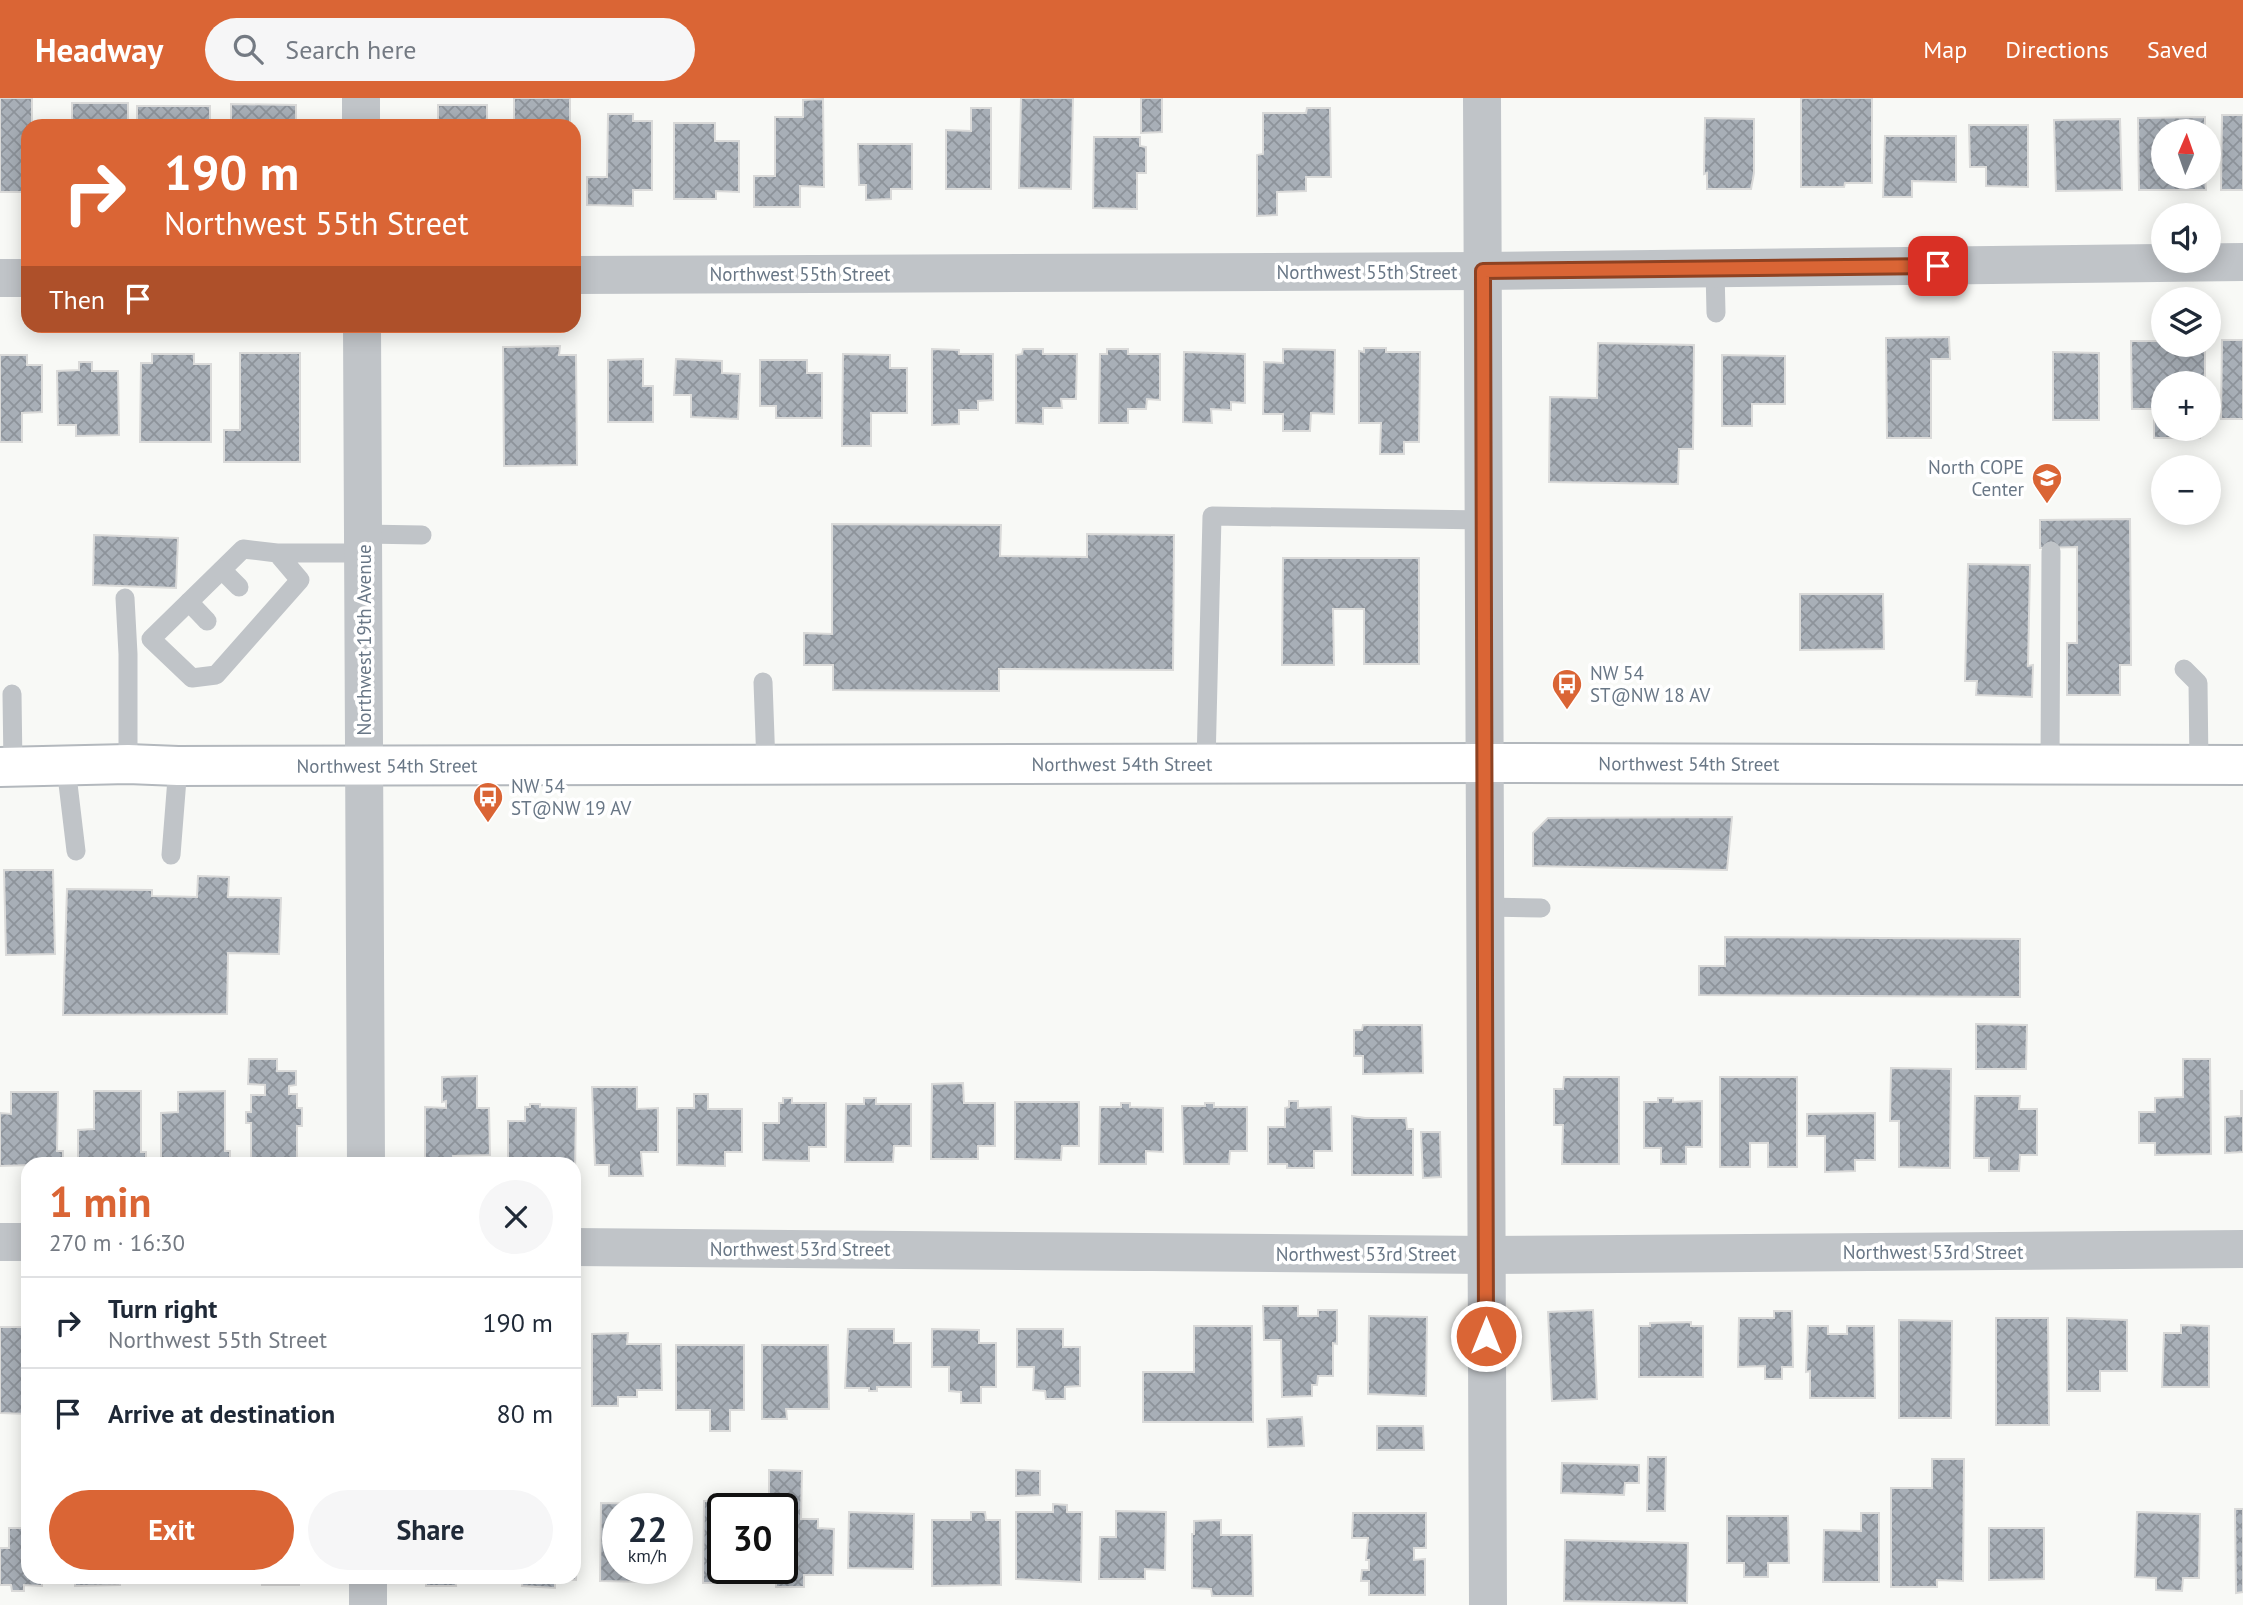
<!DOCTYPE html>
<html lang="en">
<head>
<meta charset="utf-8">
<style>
  body { margin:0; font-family:"PT Sans",sans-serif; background:#f6f6f7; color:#1f2937; height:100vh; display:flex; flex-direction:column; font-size:26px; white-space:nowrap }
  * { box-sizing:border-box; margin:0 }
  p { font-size:23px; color:#747a83 }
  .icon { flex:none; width:38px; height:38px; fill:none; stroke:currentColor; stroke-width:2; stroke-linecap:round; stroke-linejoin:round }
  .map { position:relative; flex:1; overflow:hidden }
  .drawer { position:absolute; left:21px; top:1059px; width:560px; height:427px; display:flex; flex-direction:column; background:#fff; border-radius:21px; box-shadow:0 4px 18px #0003 }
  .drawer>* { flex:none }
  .guide { position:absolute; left:21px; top:21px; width:560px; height:214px; border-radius:21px; box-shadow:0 4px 18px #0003; background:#da6535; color:#fff; overflow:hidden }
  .needle { width:46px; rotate:2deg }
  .tools { position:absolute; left:2151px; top:21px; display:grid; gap:14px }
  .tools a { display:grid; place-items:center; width:70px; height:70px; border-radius:50%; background:#fff; box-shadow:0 4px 18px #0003; font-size:35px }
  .speed { position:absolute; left:602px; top:1395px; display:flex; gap:14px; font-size:35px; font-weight:700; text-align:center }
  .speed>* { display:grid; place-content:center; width:91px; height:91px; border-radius:50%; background:#fff; box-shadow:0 4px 18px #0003; line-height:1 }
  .speed small { font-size:18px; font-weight:400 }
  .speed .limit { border:4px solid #111; border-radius:10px; background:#fff; color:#111 }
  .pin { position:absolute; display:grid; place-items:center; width:60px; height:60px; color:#fff; margin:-30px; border-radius:14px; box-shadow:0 4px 10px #0006 }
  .me { position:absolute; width:77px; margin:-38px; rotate:0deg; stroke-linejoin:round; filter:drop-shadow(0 0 5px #0008) }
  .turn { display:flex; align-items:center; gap:24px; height:147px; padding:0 28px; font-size:32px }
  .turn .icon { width:91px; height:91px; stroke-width:2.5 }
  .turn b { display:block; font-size:49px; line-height:60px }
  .then { display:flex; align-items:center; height:66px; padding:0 28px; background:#0003; gap:14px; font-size:26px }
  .round { display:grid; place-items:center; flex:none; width:74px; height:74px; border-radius:37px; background:#f6f6f7 }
  .overview { display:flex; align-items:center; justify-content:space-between; height:119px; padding:0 28px }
  h1 { font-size:42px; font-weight:700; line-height:52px; color:#da6535 }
  .cta { display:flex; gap:14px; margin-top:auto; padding:14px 28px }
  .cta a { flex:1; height:80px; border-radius:42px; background:#da6535; color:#fff; font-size:28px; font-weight:700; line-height:80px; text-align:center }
  .cta a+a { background:#f6f6f7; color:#1f2937 }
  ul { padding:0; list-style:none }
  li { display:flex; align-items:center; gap:21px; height:91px; padding:0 28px; border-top:2px solid #e0e1e3 }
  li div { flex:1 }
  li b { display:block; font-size:26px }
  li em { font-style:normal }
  header { display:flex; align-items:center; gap:42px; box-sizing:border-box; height:98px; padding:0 35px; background:#da6535; color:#fff }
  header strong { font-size:33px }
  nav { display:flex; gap:38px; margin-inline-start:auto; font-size:24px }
  .search { width:490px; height:63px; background:#f6f6f7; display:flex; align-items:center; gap:18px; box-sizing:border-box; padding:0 24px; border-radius:38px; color:#747a83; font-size:26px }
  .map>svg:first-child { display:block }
  .building { fill:url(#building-cross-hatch); stroke:#dadad9; stroke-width:2 }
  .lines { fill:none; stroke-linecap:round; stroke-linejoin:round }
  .secondary-casing { stroke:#b3b8bd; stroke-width:42 }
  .lane { stroke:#c0c4c8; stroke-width:19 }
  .street { stroke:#c0c4c8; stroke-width:38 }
  .secondary { stroke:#fff; stroke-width:38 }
  .route-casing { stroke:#8e4222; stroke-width:18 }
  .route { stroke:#da6535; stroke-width:12 }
  .labels { text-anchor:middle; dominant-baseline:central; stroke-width:7; stroke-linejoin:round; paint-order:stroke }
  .street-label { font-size:19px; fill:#697786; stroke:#fff }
  .poi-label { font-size:19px; fill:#697786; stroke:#fff; text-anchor:start }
</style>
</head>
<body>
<header>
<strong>Headway</strong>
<div class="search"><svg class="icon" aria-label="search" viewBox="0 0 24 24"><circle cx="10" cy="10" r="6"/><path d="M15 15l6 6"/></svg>Search here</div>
<nav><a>Map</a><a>Directions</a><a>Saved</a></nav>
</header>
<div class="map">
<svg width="2243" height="1507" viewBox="0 0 2243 1507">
  <defs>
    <pattern id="building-cross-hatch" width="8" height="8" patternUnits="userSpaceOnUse" patternTransform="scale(1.75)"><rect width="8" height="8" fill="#a8afb7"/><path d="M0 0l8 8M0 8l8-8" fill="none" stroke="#8d939a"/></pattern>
  </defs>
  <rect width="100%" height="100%" fill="#f8f9f6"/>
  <g class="building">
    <path d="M0,0h32v28h-4v66h-28z"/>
    <rect x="514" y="0" width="56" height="28"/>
    <path d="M1021,0h52l-2,91 -52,-1z"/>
    <path d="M1141,0h21v34l-21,1z"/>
    <path d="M1801,0h71v85h-27l-1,4h-43z"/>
    <path d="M823,1l1,88 -24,-1v21h-46v-31h21v-59h28v-17z"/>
    <rect x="72" y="5" width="56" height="23"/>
    <path d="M231,6l65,1v21h-65z"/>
    <rect x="438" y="7" width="49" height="21"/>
    <rect x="137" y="8" width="73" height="20"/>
    <path d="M971,10h20v81h-45v-59l25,1z"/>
    <path d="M1307,10h23l1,69h-25v14l-29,1v23l-20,1v-61l6,-1v-41h43z"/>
    <path d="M608,16h25v7h19v69h-19v16l-46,-1v-28h20z"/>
    <path d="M2222,17h21v75h-22z"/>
    <path d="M2205,19v14h-42v46h42l1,13h-67l-1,-72z"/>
    <path d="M1705,20l49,1v54l-3,16h-44v-16l-3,1z"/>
    <path d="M2120,21l2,71 -66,1 -2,-71z"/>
    <path d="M674,25h41v18h24v51l-23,-1v8h-42z"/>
    <path d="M1969,27h59v62l-42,-1v-19h-16z"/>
    <path d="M1885,38h71v46l-44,-1v16h-29z"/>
    <path d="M1094,39h46v9l6,1v26h-9v36l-44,-1z"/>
    <path d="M858,46h54v45h-21v10l-25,1v-15h-7z"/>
    <path d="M1949,239l1,22h-19v79h-44l-1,-100z"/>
    <path d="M2222,242h21v79h-22z"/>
    <path d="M2131,243h32v4h5v3h37v35h-42v46h37v9h-46v-29h-22z"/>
    <path d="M1598,245l96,2 -1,104h-14l-1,35 -129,-2 1,-85 47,1z"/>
    <path d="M560,248l-1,9h17l1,110 -73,1 -1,-119z"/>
    <path d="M1364,250h22v4h34l-1,90h-15v12h-24l1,-31h-22v-72l5,1z"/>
    <path d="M932,251l27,1v4h34v46l-15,1v9h-19v14l-27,1z"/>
    <path d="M1023,251h20v5h34l-1,45h-15l1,9h-19v16l-27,-1v-68l6,-1z"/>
    <path d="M1107,251h21v5h32v46l-13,-1 -1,10h-18v14h-29l1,-69h7z"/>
    <path d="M1283,251l52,1 -1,64 -23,-1 -1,18h-27v-17h-20l1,-52 19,1z"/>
    <path d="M1184,254l61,2v49l-14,-1v8l-20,-1 1,14 -29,-1z"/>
    <path d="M2053,254l46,1v67h-46z"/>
    <path d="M240,255h60v109h-76v-32h16z"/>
    <path d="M152,256h42v10h17v78h-71l1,-79h11z"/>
    <path d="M843,256l47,1v13h17v45h-36v33h-29z"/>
    <path d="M0,257h27v10h15v47l-20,1v29h-22z"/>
    <path d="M1722,257l63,1v48h-33v22h-30z"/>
    <path d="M643,261v27h10v36h-45v-62z"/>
    <path d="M676,261l46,2v12l18,1 -2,45 -47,-2v-22h-17z"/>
    <path d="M760,262h47v13h15v45h-46v-12h-16z"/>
    <path d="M79,264h13v9h26l1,64 -43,1v-11h-18l-1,-54 22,-1z"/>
    <path d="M2130,421l1,146h-11v30h-53v-52h10v-96l-37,1v-28z"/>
    <path d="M832,426l169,1 -1,31 87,1v-23l87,1 -1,135 -174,-1v22l-166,-1v-25h-29v-32l28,1z"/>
    <path d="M94,437l84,3 -2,50 -83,-3z"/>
    <path d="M1283,460h136v106h-55v-55h-31l1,56h-52z"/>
    <path d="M1968,466l62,1 -2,101 5,-1 -1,32 -56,-2 1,-14h-12z"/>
    <path d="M1800,496h83l1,55 -84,1z"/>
    <path d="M1732,719l-5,53 -194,-4v-33l15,-15z"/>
    <path d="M4,772h49l2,84 -49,1z"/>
    <path d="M198,778l31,1 -1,20 53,1 -2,56 -51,-1 -1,61 -164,1 4,-126 85,1v6l45,1z"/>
    <path d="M1725,839l295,2v58l-321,-2v-29h26z"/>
    <path d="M1976,926l51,1 -1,44h-50z"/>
    <path d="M1363,927h59l1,48 -60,1v-18h-9v-26h8z"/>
    <path d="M249,961h28v12h19v14l-7,1v8h8v14h5v18h-5v38h-46v-41h-5v-11h5v-17h14v-10l-17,-1z"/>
    <path d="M2183,961h27l1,95 -56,1v-12h-16v-31h16v-14l28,-1z"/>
    <path d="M1891,970l60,1 -1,99 -51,-1v-46h-9z"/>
    <path d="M477,978v32h12l1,47 -37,1 1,7 -29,1v-57l21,1v-7l-4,1v-25z"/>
    <path d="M1564,979h55v87h-57l1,-39h-9v-36h9z"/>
    <path d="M1720,979h77v90h-29v-24h-18v24h-30z"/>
    <path d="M963,985l1,20h31v43h-17v13h-47l1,-75z"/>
    <path d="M592,989h45v22l21,-1v44h-17l2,24h-34v-11h-14z"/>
    <path d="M94,993h47v61h5v12h-68v-34l16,-1z"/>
    <path d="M225,993v60h5v13h-69v-51l17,-1v-20z"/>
    <path d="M2241,993h2v61l-18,1v-36l16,-1z"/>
    <path d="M11,994h47l-1,59h6v13l-63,2v-53l11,1z"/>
    <path d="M694,996h14v15h34v43h-17v14l-48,-1v-57h17z"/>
    <path d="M1975,998h45l-1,13h18v46h-17l-1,16h-30v-13h-15z"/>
    <path d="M783,1000h9v5h34v44h-17v14l-46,-1v-37h16v-20h4z"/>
    <path d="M864,1000h12v6h35v42h-17l-1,16h-48l1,-58h18z"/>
    <path d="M1658,1000h15v4l29,-1v46h-16v17h-25v-16h-17v-46h14z"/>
    <path d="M1289,1003h9v7l33,-1 1,44h-18v17h-27v-4h-19v-37h17v-19l4,-1z"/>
    <path d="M1015,1004h64v44h-17l-1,14 -46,-1z"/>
    <path d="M1121,1005h9v4l33,1v44l-17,-1v13h-47l1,-57h21z"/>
    <path d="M1205,1005h9v4h33v44h-17l-1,13h-45l-2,-58h23z"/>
    <path d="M530,1006h10v3l36,1 -1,66 -1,-10h-66v-43h17v-14h5z"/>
    <path d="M1875,1015v47h-20v11l-30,1v-36h-18v-22z"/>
    <path d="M1352,1018l13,2h41l1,11h6v46h-61z"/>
    <path d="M1421,1034h19l1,45 -18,1z"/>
    <path d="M1263,1208h35v10h20v-6h19v34l-4,-1v33h-15l-1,9h-5v11l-30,1 -1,-57h-17z"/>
    <path d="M1593,1212l4,89 -45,2 -4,-89z"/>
    <path d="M1774,1213h18l1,56h-11v12h-17v-13l-27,1 1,-49h35z"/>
    <path d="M1369,1218l58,1 -1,79 -58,-2z"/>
    <path d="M1996,1220h52l1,107h-53z"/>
    <path d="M2067,1220l60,2v51h-27v20h-33z"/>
    <path d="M1899,1222l53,1 -1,97h-52z"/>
    <path d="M1691,1224v4h12v51h-64v-51h11v-3z"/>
    <path d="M2181,1227l28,1v61h-47l2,-54h17z"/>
    <path d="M1194,1228h58l1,96h-110v-50h51z"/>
    <path d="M1808,1228h20v8h19v-8h27l1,72h-65v-27l-4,1z"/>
    <path d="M0,1229h28v87l-28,-1z"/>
    <path d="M574,1229h4l-1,99h-3z"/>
    <path d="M848,1231h46v14h17v44h-34v4h-8v-3h-24z"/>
    <path d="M932,1231l47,1v13h17v44h-15v16h-20v-11l-12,-1v-24h-17z"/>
    <path d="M1017,1231h46v18h17v39l-15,1v12h-19l-1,-8 -12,-1 1,-23h-17z"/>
    <path d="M628,1235l-1,11h34l1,46h-25v7h-19v9h-26v-72z"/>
    <path d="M676,1247h68v65h-14v21h-20v-21h-34z"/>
    <path d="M762,1247h66l1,64h-43l1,10h-25z"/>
    <path d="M1302,1319l2,29 -36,1 -1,-28z"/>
    <path d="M1377,1328h46l1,24h-47z"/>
    <path d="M1648,1359h18l-1,54h-18z"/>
    <path d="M1932,1361h32l-1,122 -26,-1v7h-46v-99h41z"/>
    <path d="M1562,1365l77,2v18h-14l-1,12 -63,-2z"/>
    <path d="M769,1372l33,1 -1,48h17v9l16,1 -1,46h-29v12h-28v-19h6v-60h-13z"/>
    <path d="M1016,1372l24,1v24l-24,1z"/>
    <path d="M574,1395h5l-3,87 -21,-1v9l-33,-2 1,-9h51z"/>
    <path d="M753,1402v8h-30v60h30v15h-50l1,-82z"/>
    <path d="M601,1405l49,1v4h-32v60h31v14l-49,-1z"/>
    <path d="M1053,1406l14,1v7h15l-1,70 -65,-3v-67h37z"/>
    <path d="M2235,1411h8v83l-7,1z"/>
    <path d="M1116,1413l50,1 -1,58 -20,-1v10h-46l1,-42h16z"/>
    <path d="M849,1414l65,2 -1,55 -65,-1z"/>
    <path d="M971,1414h14l1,8h14l1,65 -69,1v-66h39z"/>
    <path d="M2137,1414l63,2 -1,64h-16l-1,13 -26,-1v-12l-21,-1z"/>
    <path d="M1353,1415h73v35h-12v12l11,-1v36h-56v-14h-8l1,-11h7v-10h-3l2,-22h-16z"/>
    <path d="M1861,1415h18v69h-56l1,-52 37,1z"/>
    <path d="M1727,1418h61l1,47h-21v14h-24v-14h-17z"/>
    <path d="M1221,1422v15h31l1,61h-41l-1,-7 -19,-1v-54h2v-13z"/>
    <path d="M9,1430h19v49h14v9l-18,-1v6h-12l-1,-6h-11v-37h9z"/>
    <path d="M1989,1430h55v51l-55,1z"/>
    <path d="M1565,1442l123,3 -1,60 -123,-2z"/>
    <path d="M75,1479h45v8l-45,1z"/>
    <rect x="262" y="1479" width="37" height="8"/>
    <path d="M426,1479h71v2h-42l1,7h-30z"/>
  </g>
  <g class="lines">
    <g class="secondary-casing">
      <g id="secondary">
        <path id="s1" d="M0,669l128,-3 50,2 1308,-3 757,2"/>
      </g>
    </g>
    <g class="lane">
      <path d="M1715,171l1,44"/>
      <path d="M364,436l58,1"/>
      <path d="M277,455l23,27 -84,95 -24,3 -41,-39 92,-90 34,4h87"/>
      <path d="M222,472l17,17"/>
      <path d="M125,500l3,56v110"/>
      <path d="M189,504l18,19"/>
      <path d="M2184,571l14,14 1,82"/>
      <path d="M763,584l3,83"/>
      <path d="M12,596l1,73"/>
      <path d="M1206,666l6,-248 273,4"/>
      <path d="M2050,666l1,-213"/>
      <path d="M66,669l10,84"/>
      <path d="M171,757l7,-89"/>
      <path d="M1486,809l55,1"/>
    </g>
    <g class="street">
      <path d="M361,0v28"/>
      <path d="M1482,0l6,1507"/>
      <path d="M574,177l909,-4 760,-9"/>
      <path d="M0,180h28"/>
      <path d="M362,228l4,838"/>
      <path d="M0,1144h28"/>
      <path d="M574,1149l912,8 757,-6"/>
      <path d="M368,1479v28"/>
    </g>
    <use href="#secondary" class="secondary"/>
  </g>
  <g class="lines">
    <g class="route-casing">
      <path id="route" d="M1486,1238l-3,-1065 455,-5"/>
    </g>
    <use href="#route" class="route"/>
  </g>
  <defs>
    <g id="school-pin" transform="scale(1.575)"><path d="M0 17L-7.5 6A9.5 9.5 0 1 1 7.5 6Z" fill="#da6535" stroke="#fff"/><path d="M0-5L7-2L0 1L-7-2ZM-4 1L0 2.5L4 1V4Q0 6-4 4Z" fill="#fff"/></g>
    <g id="bus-pin" transform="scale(1.575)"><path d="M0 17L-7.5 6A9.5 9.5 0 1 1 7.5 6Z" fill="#da6535" stroke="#fff"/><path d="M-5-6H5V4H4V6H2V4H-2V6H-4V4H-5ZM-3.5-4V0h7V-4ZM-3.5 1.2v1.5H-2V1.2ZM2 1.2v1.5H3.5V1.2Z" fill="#fff"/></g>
  </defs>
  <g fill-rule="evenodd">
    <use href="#school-pin" x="2047" y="380"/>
    <use href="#bus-pin" x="1567" y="586"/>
    <use href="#bus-pin" x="488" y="699"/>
  </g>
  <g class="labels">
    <g class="street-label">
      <text x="1367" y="174">Northwest 55th Street</text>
      <text x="800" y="176">Northwest 55th Street</text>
      <text transform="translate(364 542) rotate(-90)">Northwest 19th Avenue</text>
      <text stroke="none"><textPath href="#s1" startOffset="1689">Northwest 54th Street</textPath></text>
      <text stroke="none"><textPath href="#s1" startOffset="1122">Northwest 54th Street</textPath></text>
      <text stroke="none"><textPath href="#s1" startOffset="387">Northwest 54th Street</textPath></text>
      <text x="800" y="1151">Northwest 53rd Street</text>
      <text x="1933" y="1154">Northwest 53rd Street</text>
      <text x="1366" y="1156">Northwest 53rd Street</text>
    </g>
    <g class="poi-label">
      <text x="2024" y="369" text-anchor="end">North COPE<tspan x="2024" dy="22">Center</tspan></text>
      <text x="1590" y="575">NW 54<tspan x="1590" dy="22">ST@NW 18 AV</tspan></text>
      <text x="511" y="688">NW 54<tspan x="511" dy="22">ST@NW 19 AV</tspan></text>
    </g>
  </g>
</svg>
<div class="tools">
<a><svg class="needle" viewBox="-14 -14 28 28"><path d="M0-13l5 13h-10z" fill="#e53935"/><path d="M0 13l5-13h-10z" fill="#747a83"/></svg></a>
<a><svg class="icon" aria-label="sound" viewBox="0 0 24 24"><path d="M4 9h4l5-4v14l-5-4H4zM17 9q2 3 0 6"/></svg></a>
<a><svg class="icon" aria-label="layers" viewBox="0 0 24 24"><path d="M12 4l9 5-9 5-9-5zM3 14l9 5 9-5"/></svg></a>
<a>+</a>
<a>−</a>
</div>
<div class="speed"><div>22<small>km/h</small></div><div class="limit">30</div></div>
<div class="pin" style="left:1938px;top:168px;background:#d93025"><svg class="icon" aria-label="arrive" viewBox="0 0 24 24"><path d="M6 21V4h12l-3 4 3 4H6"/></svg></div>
<svg class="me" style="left:1486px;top:1238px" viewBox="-20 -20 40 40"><circle r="17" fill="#da6535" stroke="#fff" stroke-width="3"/><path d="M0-11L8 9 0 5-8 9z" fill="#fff"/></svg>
<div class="guide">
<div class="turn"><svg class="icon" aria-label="right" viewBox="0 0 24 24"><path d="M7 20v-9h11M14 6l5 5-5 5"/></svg><div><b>190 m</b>Northwest 55th Street</div></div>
<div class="then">Then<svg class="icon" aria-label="arrive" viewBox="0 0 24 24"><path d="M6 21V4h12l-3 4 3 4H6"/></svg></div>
</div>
<section class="drawer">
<div class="overview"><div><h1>1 min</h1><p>270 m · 16:30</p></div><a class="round"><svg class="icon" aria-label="close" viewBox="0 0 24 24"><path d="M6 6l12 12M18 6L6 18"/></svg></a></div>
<ul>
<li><svg class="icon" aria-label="right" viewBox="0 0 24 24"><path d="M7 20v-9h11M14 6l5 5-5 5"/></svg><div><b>Turn right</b><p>Northwest 55th Street</p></div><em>190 m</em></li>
<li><svg class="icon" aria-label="arrive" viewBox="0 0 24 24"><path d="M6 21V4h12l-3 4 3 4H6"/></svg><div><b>Arrive at destination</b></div><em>80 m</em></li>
</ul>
<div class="cta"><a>Exit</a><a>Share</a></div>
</section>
</div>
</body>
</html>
